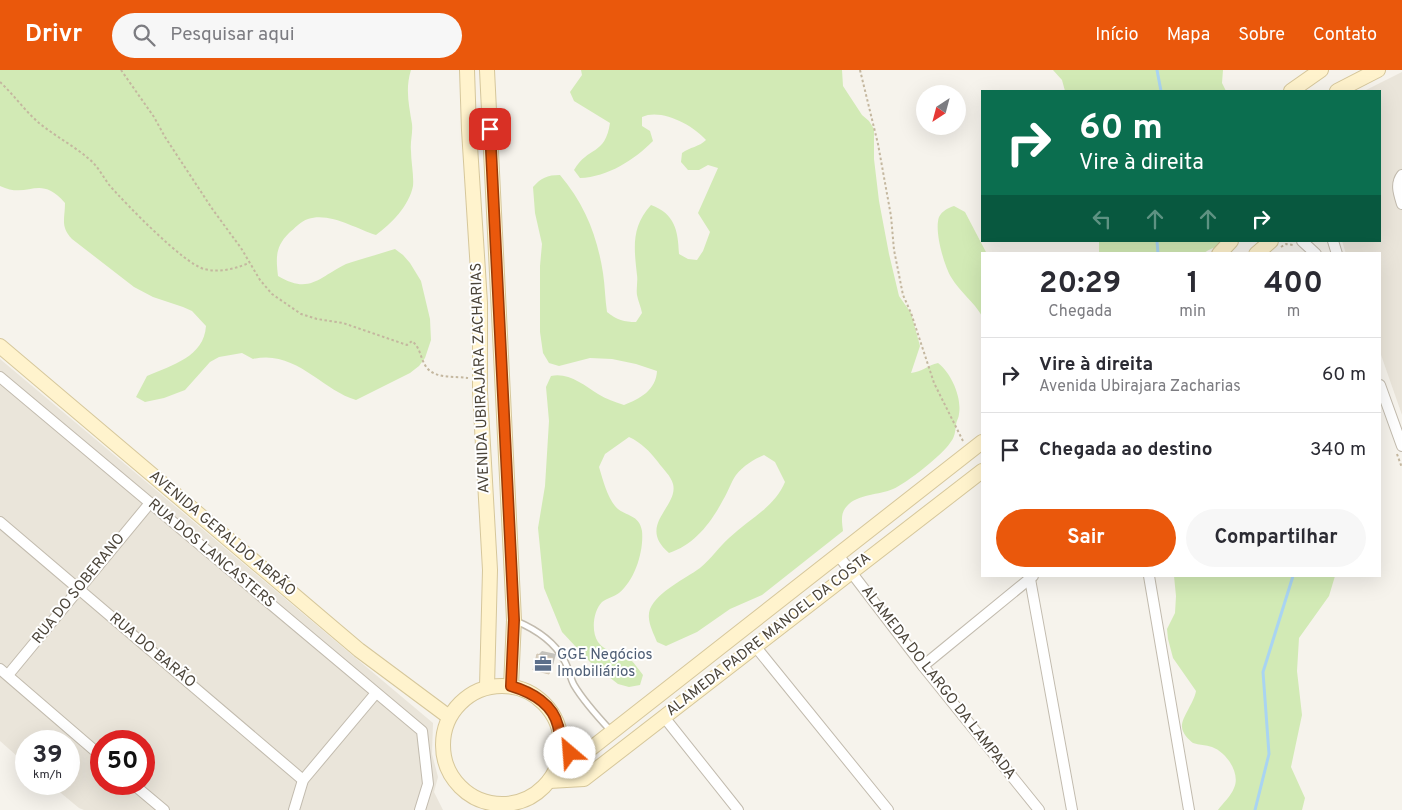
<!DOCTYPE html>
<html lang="pt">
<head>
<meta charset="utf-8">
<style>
  body { margin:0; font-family:Overpass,sans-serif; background:#f7f7f7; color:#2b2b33; height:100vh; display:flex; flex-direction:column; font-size:19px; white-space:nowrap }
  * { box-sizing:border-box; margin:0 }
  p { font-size:16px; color:#7c7c81 }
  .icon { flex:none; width:28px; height:28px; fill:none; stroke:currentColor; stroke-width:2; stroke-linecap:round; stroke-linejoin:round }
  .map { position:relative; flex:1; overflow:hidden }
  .sheet { position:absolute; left:981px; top:182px; width:400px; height:325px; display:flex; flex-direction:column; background:#fff; border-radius:0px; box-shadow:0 5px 20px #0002 }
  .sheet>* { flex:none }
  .hud { position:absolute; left:981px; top:20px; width:400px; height:152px; border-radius:0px; box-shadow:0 5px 20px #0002; background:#0b6e4f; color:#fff; overflow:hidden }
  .needle { width:32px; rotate:216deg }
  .buttons { position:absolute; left:916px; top:15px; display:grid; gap:10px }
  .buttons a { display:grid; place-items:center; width:50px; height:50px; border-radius:50%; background:#fff; box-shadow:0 5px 20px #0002; font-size:25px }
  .speed { position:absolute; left:15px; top:660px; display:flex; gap:10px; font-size:25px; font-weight:700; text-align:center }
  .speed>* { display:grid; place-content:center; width:65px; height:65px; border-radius:50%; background:#fff; box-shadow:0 5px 20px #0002; line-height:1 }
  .speed small { font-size:12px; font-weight:400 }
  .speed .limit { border:8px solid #d22; background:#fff; color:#111 }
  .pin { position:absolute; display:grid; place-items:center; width:42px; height:42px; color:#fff; margin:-21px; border-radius:10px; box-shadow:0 2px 8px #0006 }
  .me { position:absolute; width:55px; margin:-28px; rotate:333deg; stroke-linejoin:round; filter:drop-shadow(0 0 4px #0008) }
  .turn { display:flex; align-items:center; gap:18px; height:105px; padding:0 15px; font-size:22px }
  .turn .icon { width:65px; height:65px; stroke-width:2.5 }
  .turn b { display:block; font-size:35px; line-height:42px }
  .lanes { display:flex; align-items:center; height:48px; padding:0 15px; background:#0003; justify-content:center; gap:25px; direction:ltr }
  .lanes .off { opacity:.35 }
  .eta { display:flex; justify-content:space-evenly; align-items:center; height:85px; text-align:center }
  .eta b { font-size:30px; font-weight:700; line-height:35px }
  .button { display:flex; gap:10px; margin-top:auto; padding:10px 15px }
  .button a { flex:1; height:58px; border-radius:30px; background:#ea580c; color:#fff; font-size:20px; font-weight:700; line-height:58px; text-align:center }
  .button a+a { background:#f7f7f7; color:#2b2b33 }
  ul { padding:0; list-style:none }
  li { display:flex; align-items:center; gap:15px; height:75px; padding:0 15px; border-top:1px solid #e1e1e2 }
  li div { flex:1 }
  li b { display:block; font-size:19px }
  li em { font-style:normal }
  header { display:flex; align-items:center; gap:30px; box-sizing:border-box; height:70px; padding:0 25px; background:#ea580c; color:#fff }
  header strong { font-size:24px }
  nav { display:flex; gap:28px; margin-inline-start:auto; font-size:18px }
  .search { width:350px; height:45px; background:#f7f7f7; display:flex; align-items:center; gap:12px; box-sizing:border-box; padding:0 18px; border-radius:28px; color:#7c7c81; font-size:19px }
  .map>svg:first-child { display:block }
  .residential { fill:#eae5da; fill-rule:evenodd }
  .green { fill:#d2eab5 }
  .shadow { fill:#0003 }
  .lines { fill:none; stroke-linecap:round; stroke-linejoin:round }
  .stream { stroke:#a9d4f2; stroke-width:3 }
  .building { fill:#d8cfc1; stroke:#d3c7b4 }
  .service-casing { stroke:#c2bbae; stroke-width:8 }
  .minor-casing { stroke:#c2bbae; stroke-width:12 }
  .secondary-casing { stroke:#d6c79b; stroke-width:16 }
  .path { stroke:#c4b79f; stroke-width:2; stroke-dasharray:2.5 2.5; stroke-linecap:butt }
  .service { stroke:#fff; stroke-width:5 }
  .minor { stroke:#fff; stroke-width:10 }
  .secondary { stroke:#fff3cd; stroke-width:14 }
  .route-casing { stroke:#983908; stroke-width:12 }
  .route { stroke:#ea580c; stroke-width:9 }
  .labels { text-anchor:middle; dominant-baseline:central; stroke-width:4; stroke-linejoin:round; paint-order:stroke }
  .street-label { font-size:15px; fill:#4b4439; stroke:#fff }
  .service-label { font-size:15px; fill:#4e5e75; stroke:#fff; text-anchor:start }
</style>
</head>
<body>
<header>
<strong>Drivr</strong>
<div class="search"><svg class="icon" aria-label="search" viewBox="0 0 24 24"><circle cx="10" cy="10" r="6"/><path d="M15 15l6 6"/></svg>Pesquisar aqui</div>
<nav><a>Início</a><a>Mapa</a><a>Sobre</a><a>Contato</a></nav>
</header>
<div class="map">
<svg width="1402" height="740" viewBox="0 0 1402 740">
  <rect width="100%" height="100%" fill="#f6f3ec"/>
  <g class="residential">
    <path d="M1402,2v343l-22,-63v-98h-34l-4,-13h38v-150h-16z"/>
    <path d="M0,289l433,364 -1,31 6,23 -4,15 9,18h-359l-5,-2 -29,-24h19v-43h-43v23l-26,-23zM101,671h43v43h-43z"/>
  </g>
  <g class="green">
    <path d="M0,0h411c-6,19 -2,35 1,54 1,9 -2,18 -1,27 0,11 3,24 2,35 -4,20 -22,38 -37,49 -20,-6 -46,-23 -68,-16 -7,2 -14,10 -19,14 -14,14 -13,25 -11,43 32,19 41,1 68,-12 8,-3 17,-5 26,-8 8,-2 15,-5 23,-7l8,6 7,8 11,18 9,38 1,21 -6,18 -6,8 -9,7 -54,27c-34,-10 -61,-51 -103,-41l-11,-6 -23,4 -9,5 -25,28 -21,8 -19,4 -9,-5 11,-21c25,-11 57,-19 59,-50l-14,-15 -9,-4 -30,-10 -19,-10 -62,-48c-12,-13 -7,-20 -7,-36 -26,-30 -36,-3 -65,-17z"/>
    <path d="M581,0h261l1,16 19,29 7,6 5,8v30l5,42 10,53 10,42 12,17 9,33 -9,27c11,-1 17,-8 27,-10 13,10 24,34 21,51 0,4 -3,7 -3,11 -1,7 -1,12 -6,18 -8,12 -43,40 -57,46 -13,6 -36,5 -46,17 -7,7 -5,16 -4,25l-81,64 -32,14 -33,23 -31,14 -9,-4c-4,-10 -11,-22 -7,-33 8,-18 35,-30 50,-41 11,-9 19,-21 29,-30 20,-19 45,-30 56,-56l-10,-20 -11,-7c-10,4 -21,11 -28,20 -5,7 -8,17 -13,25 -12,23 -29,45 -54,53 -33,-28 10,-46 4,-69 -2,-8 -10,-15 -15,-22 -9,-11 -16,-19 -29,-25l-24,17 -6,13c4,13 8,29 16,39 9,11 24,7 27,25 2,20 -7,49 -23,62 -5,4 -12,5 -17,9 -9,9 -11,30 -4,40 8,11 22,11 33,18 4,4 8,10 12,15l-3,10 -11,2 -11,-3 -28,-22 -28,-30 -18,-44 -6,-60 7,-42 4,-65 -3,-34 5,-11c17,-4 33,9 47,18 8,5 17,8 26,11 16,-6 32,-15 33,-34l-21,-7 -24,-5 -22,-1 -31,8 -10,-3 -6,-10 -3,-21v-66l2,-22 -7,-31 -2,-26c8,-9 14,-12 27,-12 25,30 37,60 43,98 2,13 2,26 4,39 10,8 17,10 29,10l6,-9c-1,-6 -4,-12 -5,-18 -1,-7 1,-13 0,-20 -3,-27 -6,-48 14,-70 24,9 27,25 28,49l9,5 9,1 6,-9 7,-19 -12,-19 20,-45 -10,-3 -9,5h-11l-7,-8 1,-9c8,-6 17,-6 24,-13 -13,-15 -45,-32 -64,-23v9l8,5 3,10c-19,19 -45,36 -73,37l-6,-8c14,-24 31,-14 36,-47l-36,-22 -4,-9 12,-17z"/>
    <path d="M1053,0h170l-1,13 4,8h-161l-3,-11z"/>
    <path d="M954,136l11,6 22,42h-5v62c-8,-14 -22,-24 -31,-39 -7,-12 -17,-46 -12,-60 3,-6 9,-9 15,-11z"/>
    <path d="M1099,171h128c-7,5 -19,8 -24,13h-104z"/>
    <path d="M1174,506h161l-6,20 -30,42 -2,33 5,44 -11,52 14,31 -3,12h-84c5,-7 13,-14 16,-22 7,-15 -8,-36 -22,-41 -6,-2 -13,-2 -19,-4 -4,-3 -11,-10 -11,-16 -1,-9 12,-24 14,-36l-23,-33 -5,-19 -1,-10 8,-16 1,-17z"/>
  </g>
  <path class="shadow" d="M542,581l14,3 -4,15 -4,4 -10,-18z"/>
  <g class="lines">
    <g class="stream">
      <path d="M1157,0l4,21"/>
      <path d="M1157,171l1,13"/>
      <path d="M1255,740l14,-56 -6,-82 30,-96"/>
    </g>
  </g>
  <path class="building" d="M537,584l16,4 -4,16 -16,-4z"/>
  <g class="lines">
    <g class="service-casing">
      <path id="service" d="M516,551c19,8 38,20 48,39 5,8 6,18 10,25 10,17 24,32 37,46"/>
    </g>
    <g class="minor-casing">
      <g id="minor">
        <path d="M1402,105c-7,9 -3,19 0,29"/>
        <path d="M1302,171l14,13"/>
        <path d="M1333,171l4,13"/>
        <path d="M0,307l422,354 6,53 -8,26"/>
        <path d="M1380,315l22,61"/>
        <path d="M0,452l303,258"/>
        <path d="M838,485l85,111 116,144"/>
        <path d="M1149,506l40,234"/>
        <path d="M1030,509l42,231"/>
        <path d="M755,576l133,164"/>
        <path d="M923,596l110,-90"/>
        <path d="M0,599l101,87"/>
        <path d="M8,605l142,-172"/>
        <path d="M664,647l74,93"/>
        <path d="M133,714l31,26"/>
        <path d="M294,740l9,-30 73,-87"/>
      </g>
    </g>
    <g class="secondary-casing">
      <g id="secondary">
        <path d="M467,0l2,60 11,173v89l10,178 -3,117"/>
        <path d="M487,0l27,550 -3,66"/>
        <path d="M1291,21l30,-21"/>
        <path d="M1337,21l41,-21"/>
        <path d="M1219,184l12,-13"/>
        <path d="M1256,184l15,-13"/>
        <path d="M0,276l359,304 90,67"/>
        <circle cx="502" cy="675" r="59"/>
        <path d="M561,677c10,7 16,9 28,3l393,-308"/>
        <path d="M549,711l35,-2 398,-308"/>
      </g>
    </g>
    <g class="path">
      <path d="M121,0l33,47 11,20 48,73 28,38 19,32 12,14 29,20 16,5 26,4 64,22 5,-4c9,7 8,18 15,27 9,11 29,8 41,10"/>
      <path d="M860,0l18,74 13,72 3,34 9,45 8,18 23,70 29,58"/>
      <path d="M0,12c14,13 25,29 39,41 16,13 35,23 50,36 9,7 14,18 21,27 17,19 73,77 94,83 16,4 30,0 45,-6"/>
      <path d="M1281,177l5,-3 7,1"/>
      <path d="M1397,384l5,14"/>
    </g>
    <use href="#service" class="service"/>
    <use href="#minor" class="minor"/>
    <use href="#secondary" class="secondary"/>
  </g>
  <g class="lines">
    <g class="route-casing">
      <path id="route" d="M490,59l24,491 -3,66c20,6 42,18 47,40 2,7 2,14 3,21l9,6"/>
    </g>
    <use href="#route" class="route"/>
  </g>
  <defs>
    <g id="office-bare" transform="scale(1.35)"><path d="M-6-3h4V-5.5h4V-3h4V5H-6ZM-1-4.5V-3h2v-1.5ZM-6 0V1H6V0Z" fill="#5c6f8a" stroke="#fff" stroke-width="2.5" paint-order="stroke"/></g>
  </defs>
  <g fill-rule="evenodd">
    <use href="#office-bare" x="543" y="594"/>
  </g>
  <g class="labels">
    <g class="street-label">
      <text transform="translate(481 308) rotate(-92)">AVENIDA UBIRAJARA ZACHARIAS</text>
      <text transform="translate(222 464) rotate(40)">AVENIDA GERALDO ABRÃO</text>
      <text transform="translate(211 484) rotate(40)">RUA DOS LANCASTERS</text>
      <text transform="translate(79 519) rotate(-51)">RUA DO SOBERANO</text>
      <text transform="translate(769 565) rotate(-38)">ALAMEDA PADRE MANOEL DA COSTA</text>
      <text transform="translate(152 581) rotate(40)">RUA DO BARÃO</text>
      <text transform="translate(938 613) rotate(52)">ALAMEDA DO LARGO DA LAMPADA</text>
    </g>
    <g class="service-label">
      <text x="557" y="585">GGE Negócios<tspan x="557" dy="17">Imobiliários</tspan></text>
    </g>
  </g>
</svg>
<div class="buttons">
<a><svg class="needle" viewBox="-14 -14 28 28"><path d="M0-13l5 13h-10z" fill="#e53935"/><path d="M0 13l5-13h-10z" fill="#7c7c81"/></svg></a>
</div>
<div class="speed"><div>39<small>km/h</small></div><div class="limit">50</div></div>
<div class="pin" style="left:490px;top:59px;background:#d93025"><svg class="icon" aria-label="arrive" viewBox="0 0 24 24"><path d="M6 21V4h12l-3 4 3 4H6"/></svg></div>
<svg class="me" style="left:570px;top:683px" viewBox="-20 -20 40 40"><circle r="19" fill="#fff"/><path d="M0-13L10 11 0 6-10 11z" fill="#ea580c"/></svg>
<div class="hud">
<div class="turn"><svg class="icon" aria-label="right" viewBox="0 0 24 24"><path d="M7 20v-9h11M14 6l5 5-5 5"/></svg><div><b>60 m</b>Vire à direita</div></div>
<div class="lanes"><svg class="icon off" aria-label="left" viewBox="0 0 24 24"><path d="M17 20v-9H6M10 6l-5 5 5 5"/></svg><svg class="icon off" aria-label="ahead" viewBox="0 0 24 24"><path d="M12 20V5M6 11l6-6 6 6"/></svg><svg class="icon off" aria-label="ahead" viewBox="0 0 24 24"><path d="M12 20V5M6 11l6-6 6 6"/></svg><svg class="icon" aria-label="right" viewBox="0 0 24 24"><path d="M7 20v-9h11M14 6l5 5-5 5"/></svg></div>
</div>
<section class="sheet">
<div class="eta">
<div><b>20:29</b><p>Chegada</p></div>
<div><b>1</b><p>min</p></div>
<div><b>400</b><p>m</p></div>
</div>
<ul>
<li><svg class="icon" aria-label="right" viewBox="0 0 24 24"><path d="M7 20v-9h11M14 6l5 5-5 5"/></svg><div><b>Vire à direita</b><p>Avenida Ubirajara Zacharias</p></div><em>60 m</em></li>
<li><svg class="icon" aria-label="arrive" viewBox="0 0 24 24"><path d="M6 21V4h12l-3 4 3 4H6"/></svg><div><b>Chegada ao destino</b></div><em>340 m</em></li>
</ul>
<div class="button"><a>Sair</a><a>Compartilhar</a></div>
</section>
</div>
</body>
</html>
